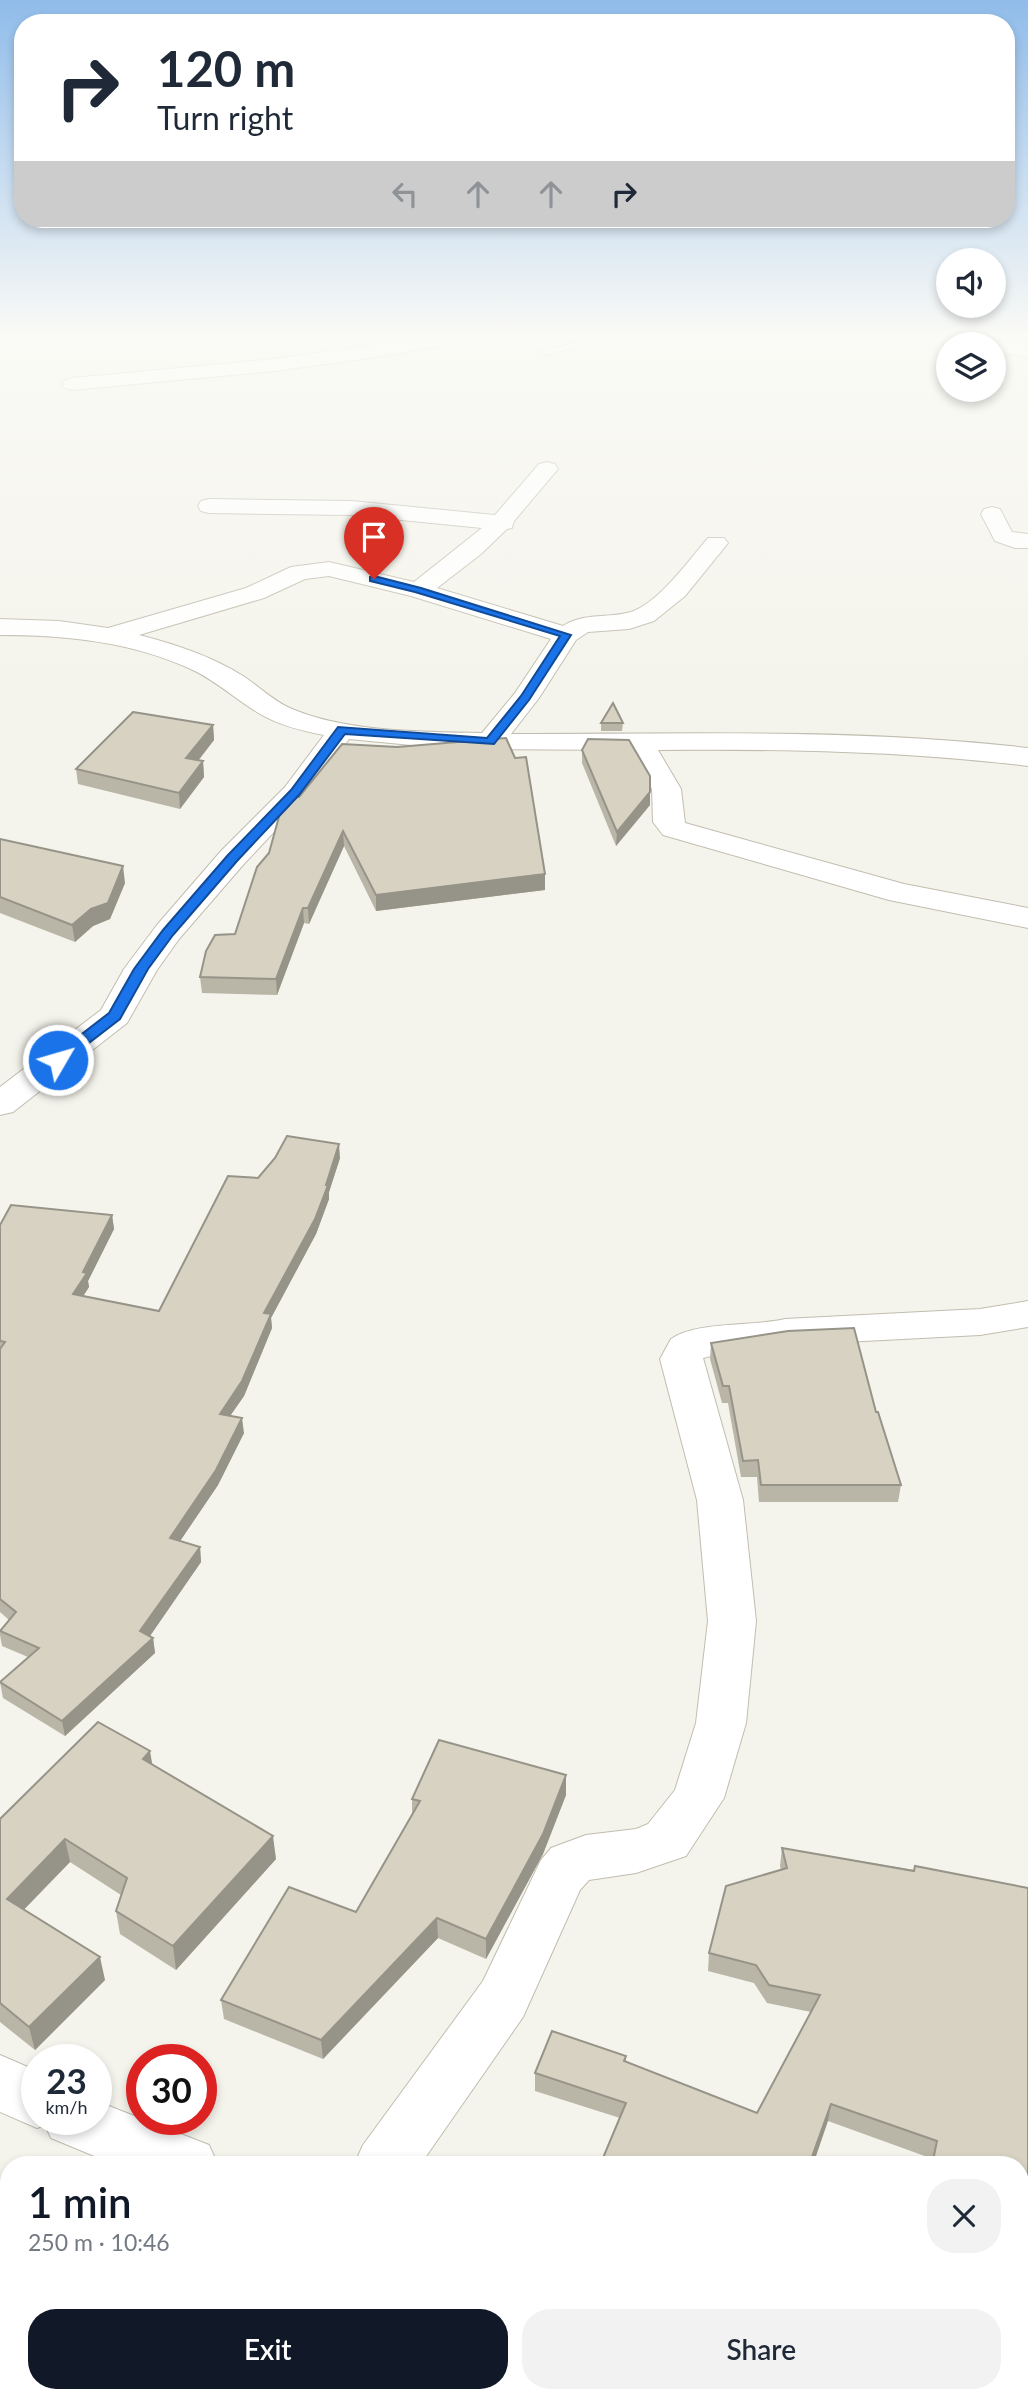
<!DOCTYPE html>
<html lang="en">
<head>
<meta charset="utf-8">
<style>
  body { margin:0; font-family:Lato,sans-serif; background:#f2f2f3; color:#1f2937; height:100vh; display:flex; flex-direction:column; font-size:26px; white-space:nowrap }
  * { box-sizing:border-box; margin:0 }
  p { font-size:23px; color:#747a83 }
  .icon { flex:none; width:38px; height:38px; fill:none; stroke:currentColor; stroke-width:2; stroke-linecap:round; stroke-linejoin:round }
  .map { position:relative; flex:1; overflow:hidden }
  .sheet { position:absolute; left:0px; top:2156px; width:1029px; height:247px; display:flex; flex-direction:column; background:#fff; border-radius:28px 28px 0 0; box-shadow:0 4px 10px #0003 }
  .sheet>* { flex:none }
  .hud { position:absolute; left:14px; top:14px; width:1001px; height:214px; border-radius:28px; box-shadow:0 4px 10px #0003; background:#fff; color:#1f2937; overflow:hidden }
  .fabs { position:absolute; left:936px; top:248px; display:grid; gap:14px }
  .fabs a { display:grid; place-items:center; width:70px; height:70px; border-radius:50%; background:#fff; box-shadow:0 4px 10px #0003; font-size:35px }
  .speed { position:absolute; left:21px; top:2044px; display:flex; gap:14px; font-size:35px; font-weight:700; text-align:center }
  .speed>* { display:grid; place-content:center; width:91px; height:91px; border-radius:50%; background:#fff; box-shadow:0 4px 10px #0003; line-height:1 }
  .speed small { font-size:18px; font-weight:400 }
  .speed .limit { border:10px solid #d22; background:#fff; color:#111 }
  .pin { position:absolute; display:grid; place-items:center; width:60px; height:60px; color:#fff; margin:-72px -30px; border-radius:50% 50% 50% 0; rotate:-45deg; box-shadow:0 0 7px #0007 }
  .pin .icon { rotate:45deg }
  .me { position:absolute; width:77px; margin:-38px; rotate:52deg; stroke-linejoin:round; filter:drop-shadow(0 0 5px #0008) }
  .turn { display:flex; align-items:center; gap:24px; height:147px; padding:0 28px; font-size:32px }
  .turn .icon { width:91px; height:91px; stroke-width:2.5 }
  .turn b { display:block; font-size:49px; line-height:60px }
  .lanes { display:flex; align-items:center; height:66px; padding:0 28px; background:#0003; justify-content:center; gap:35px; direction:ltr }
  .lanes .off { opacity:.35 }
  .round { display:grid; place-items:center; flex:none; width:74px; height:74px; border-radius:28px; background:#f2f2f3 }
  .headline { display:flex; align-items:center; justify-content:space-between; height:119px; padding:0 28px }
  h1 { font-size:42px; font-weight:600; line-height:52px; color:#111827 }
  .cta { display:flex; gap:14px; margin-top:auto; padding:14px 28px }
  .cta a { flex:1; height:80px; border-radius:28px; background:#111827; color:#fff; font-size:28px; font-weight:600; line-height:80px; text-align:center }
  .cta a+a { background:#f2f2f3; color:#1f2937 }
  .map>svg:first-child { display:block }
  .lines { fill:none; stroke-linecap:round; stroke-linejoin:round }
  .service-casing { stroke:#c1bdaf; stroke-width:2 }
  .minor-casing { stroke:#c1bdaf; stroke-width:2 }
  .service { fill:#fff; fill-rule:evenodd }
  .minor { fill:#fff; fill-rule:evenodd }
  .wall { fill:#b9b5a7 }
  .shaded-wall { fill:#969388 }
  .building { fill:#d7d2c2; stroke:#969388; stroke-width:2 }
  .route { fill:#1a73e8; stroke:#114b97; stroke-width:2 }
</style>
</head>
<body>
<div class="map">
<svg width="1028" height="2402" viewBox="0 0 1028 2402">
  <rect width="100%" height="100%" fill="#f5f4ec"/>
  <g class="lines">
    <g class="service-casing">
      <path id="service" d="M610,334h18l-84,21 -5,-3z"/>
    </g>
    <g class="minor-casing">
      <g id="minor">
        <path d="M446,334h39l-2,4 -107,19 -101,14 -203,19 -7,-2 -3,-4 3,-4 7,-2 203,-19z"/>
        <path d="M915,334h42l71,11v12l-34,-6v-6h-40l-37,-7z"/>
        <path d="M547,462l8,2 3,5 -44,52 -2,7 -5,1 -26,25 -44,34 126,38c20,-13 42,-8 64,-13 29,-6 62,-53 81,-75h16l4,5 -43,53 -31,25 -25,8 -41,3 -12,8 -37,58 -28,36c173,0 345,-6 517,14v18c-123,-15 -246,-17 -370,-16l23,39 4,34 219,61 124,24v20l-139,-28 -226,-65 -10,-13 -1,-33 -22,-39 -177,-1 -104,-10 -44,60 -62,66 -64,74 -22,31 -30,53 -114,89 -13,3v-28l101,-77 23,-41 33,-44 64,-74 64,-64 39,-52c-21,-4 -43,-9 -62,-20 -23,-13 -43,-32 -67,-44 -61,-29 -128,-36 -195,-36v-16l59,2 49,7 138,-40 45,-21 38,-5 85,20 68,-54 -131,-13 -142,-2 -8,-2 -3,-5 3,-5 8,-2 142,2 144,14 44,-51zM329,576l82,20 140,43 -36,54 -33,40c-59,-1 -136,-1 -190,-24 -19,-8 -32,-22 -49,-33 -32,-20 -68,-32 -104,-41l125,-37 41,-19z"/>
        <path d="M992,507l8,2 12,23 16,2v14h-13l-20,-7 -14,-27 3,-5z"/>
        <path d="M1028,1301v26l-48,8 -194,10c-28,8 -56,5 -83,13l40,142 13,121 -10,102 -22,75 -38,58 -50,17 -47,7 -9,10 -57,127 -103,148h-66l9,-20 120,-164 58,-121 10,-12 35,-13 50,-6 12,-5 27,-34 21,-67 12,-102 -11,-121 -37,-141 11,-20c26,-18 81,-12 114,-20l195,-10z"/>
        <path d="M0,2055l37,16v48h59v-18l113,44 9,20h-102l-65,-27 -6,-13 -8,3 -37,-16z"/>
        <path d="M1020,2269l8,1v64l-8,-2z"/>
      </g>
    </g>
    <use href="#service" class="service"/>
    <use href="#minor" class="minor"/>
  </g>
  <g class="wall">
    <path d="M601,723h22l-1,8h-21z"/>
    <path d="M213,725l1,15 -15,20 4,1 1,16 -24,32 -102,-25 -2,-15z"/>
    <path d="M582,750l68,42v13l-34,41 -34,-83z"/>
    <path d="M515,758l30,132 -169,21 -32,-65 -35,78 -5,-1 -27,72 -75,-2 -2,-16 35,-43 34,-81 30,-56z"/>
    <path d="M0,839l125,44 -15,36 -17,7 -18,16 -75,-29z"/>
    <path d="M340,1158l-11,34v7l-13,35 -45,84 1,10 -28,68 -14,20 14,17 -26,52 -38,56 20,6 1,15 -51,74 3,2 2,15 -90,83 -62,-38 -3,-16 28,-25 -26,-11 -2,-11v-5l9,-10 -9,-8v-387l112,-10 2,14 -26,52 1,6 -6,9 76,15 99,-133z"/>
    <path d="M711,1343l165,69 25,73 -3,17h-139l-2,-25h-16l-13,-74h-6l-12,-44z"/>
    <path d="M152,1764l124,95 -100,111 -56,-36 -4,-23 5,-16 -51,-33 -46,47 81,71 -70,70 -35,-28v-203z"/>
    <path d="M566,1795l-23,59 -57,105 -48,-21 -115,121 -99,-40 -3,-19 135,-88 56,-98v-15z"/>
    <path d="M782,1848l132,22 114,18v348l-8,-3v-68l-87,-6 -105,-38 -208,-3 -85,-27v-18l91,-17v6l131,51 54,-101 -44,-9 -13,-20 -46,-12 1,-18 72,-83 -1,-4z"/>
    <path d="M1028,2237v15l-3,-1z"/>
  </g>
  <g class="shaded-wall">
    <path d="M213,725l1,15 -26,33 -2,-15z"/>
    <path d="M203,761l1,16 -24,32 -1,-16z"/>
    <path d="M650,792v13l-34,41 1,-14z"/>
    <path d="M343,831l1,15 -35,78 -1,-16z"/>
    <path d="M123,866l2,17 -15,36 -17,7 -18,16 -3,-17z"/>
    <path d="M545,874v16l-169,21v-16z"/>
    <path d="M303,908l1,15 -27,72 -1,-16z"/>
    <path d="M339,1144l1,14 -11,34v7l-13,35 -45,84 1,10 -28,68 -23,33 -1,-15 44,-101 62,-128z"/>
    <path d="M112,1215l2,14 -26,52 1,6 -14,22 -2,-15z"/>
    <path d="M242,1418l2,15 -26,52 -46,68 -2,-15z"/>
    <path d="M200,1547l1,15 -58,84 -3,-15z"/>
    <path d="M153,1638l2,15 -90,83 -3,-15z"/>
    <path d="M150,1751l4,23 -11,-15z"/>
    <path d="M566,1775v20l-23,59 -57,105v-20z"/>
    <path d="M273,1836l3,23 -100,111 -3,-24z"/>
    <path d="M65,1839l5,23 -58,60 -5,-23z"/>
    <path d="M437,1918l1,20 -115,121 -2,-19z"/>
    <path d="M100,1957l5,23 -70,70 -6,-23z"/>
    <path d="M831,2104l-3,17 -15,44h-4z"/>
    <path d="M334,2394h10l-3,8h-10z"/>
  </g>
  <g class="building">
    <path d="M613,703l10,20h-22z"/>
    <path d="M133,712l80,13 -27,33 17,3 -24,32 -103,-24z"/>
    <path d="M506,738l9,20 11,-1 19,117 -169,21 -33,-64 -35,77h-5l-27,71 -76,-2 6,-26 9,-16 20,-1 22,-67 12,-14 11,-40 16,-17 3,1 43,-53 55,3z"/>
    <path d="M588,739l41,1 21,36v16l-33,40 -35,-82z"/>
    <path d="M0,839l123,27 -15,37 -17,6 -19,16 -72,-28z"/>
    <path d="M287,1136l52,8 -13,41h2l-13,34 -51,94 7,1 -29,67 -22,33 22,4 -26,52 -46,68 30,9 -60,84 13,7 -91,83 -62,-39 39,-34 -39,-17 16,-19 -16,-13v-250l5,-7 -5,-1v-116l11,-20 101,10 -29,57 4,1 -14,21 86,17 69,-135 30,2 17,-20z"/>
    <path d="M854,1328l22,84h2l23,73h-140l-3,-25 -15,1 -14,-75h-6l-12,-43 77,-12z"/>
    <path d="M98,1722l52,29 -7,8 130,77 -100,110 -57,-35 11,-33 -62,-39 -58,60 93,58 -71,70 -29,-24v-184z"/>
    <path d="M439,1740l127,35 -23,59 -57,105 -49,-21 -116,122 -100,-40 68,-113 67,25 64,-111 -8,-2z"/>
    <path d="M782,1848l132,23 1,-5 113,22v328l-8,-3v-48h-88l5,-24 -106,-37 -22,61h-209l26,-62 -91,-30 17,-42 74,25 -2,5 133,52 63,-118 -51,-10 -13,-20 -47,-12 17,-67 61,-18z"/>
    <path d="M410,2159l14,6h-17z"/>
    <path d="M1020,2365l8,3v34h-502l3,-8h491z"/>
    <path d="M193,2394h23l13,8h-41z"/>
    <path d="M243,2394h91l-3,8h-92z"/>
  </g>
  <linearGradient id="sky" x2="0" y2="1"><stop stop-color="#90bcea"/><stop offset="0.5" stop-color="#fafaf6"/><stop offset="1" stop-color="#fafaf6" stop-opacity="0"/></linearGradient>
  <rect width="1028" height="670" fill="url(#sky)"/>
  <path class="route" d="M374,576l47,12 150,47 -42,65 -35,44 -149,-10 -46,61 -62,66 -64,74 -25,34 -28,50 -57,44h-11l-2,-3 2,-3 57,-44 25,-44 29,-39 65,-75 63,-65 47,-63 149,11 34,-42 39,-60 -145,-44 -45,-11v-4z"/>
</svg>
<div class="fabs">
<a><svg class="icon" aria-label="sound" viewBox="0 0 24 24"><path d="M4 9h4l5-4v14l-5-4H4zM17 9q2 3 0 6"/></svg></a>
<a><svg class="icon" aria-label="layers" viewBox="0 0 24 24"><path d="M12 4l9 5-9 5-9-5zM3 14l9 5 9-5"/></svg></a>
</div>
<div class="speed"><div>23<small>km/h</small></div><div class="limit">30</div></div>
<div class="pin" style="left:374px;top:579px;background:#d93025"><svg class="icon" aria-label="arrive" viewBox="0 0 24 24"><path d="M6 21V4h12l-3 4 3 4H6"/></svg></div>
<svg class="me" style="left:58px;top:1060px" viewBox="-20 -20 40 40"><circle r="17" fill="#1a73e8" stroke="#fff" stroke-width="3"/><path d="M0-11L8 9 0 5-8 9z" fill="#fff"/></svg>
<div class="hud">
<div class="turn"><svg class="icon" aria-label="right" viewBox="0 0 24 24"><path d="M7 20v-9h11M14 6l5 5-5 5"/></svg><div><b>120 m</b>Turn right</div></div>
<div class="lanes"><svg class="icon off" aria-label="left" viewBox="0 0 24 24"><path d="M17 20v-9H6M10 6l-5 5 5 5"/></svg><svg class="icon off" aria-label="ahead" viewBox="0 0 24 24"><path d="M12 20V5M6 11l6-6 6 6"/></svg><svg class="icon off" aria-label="ahead" viewBox="0 0 24 24"><path d="M12 20V5M6 11l6-6 6 6"/></svg><svg class="icon" aria-label="right" viewBox="0 0 24 24"><path d="M7 20v-9h11M14 6l5 5-5 5"/></svg></div>
</div>
<section class="sheet">
<div class="headline"><div><h1>1 min</h1><p>250 m · 10:46</p></div><a class="round"><svg class="icon" aria-label="close" viewBox="0 0 24 24"><path d="M6 6l12 12M18 6L6 18"/></svg></a></div>
<div class="cta"><a>Exit</a><a>Share</a></div>
</section>
</div>
</body>
</html>
